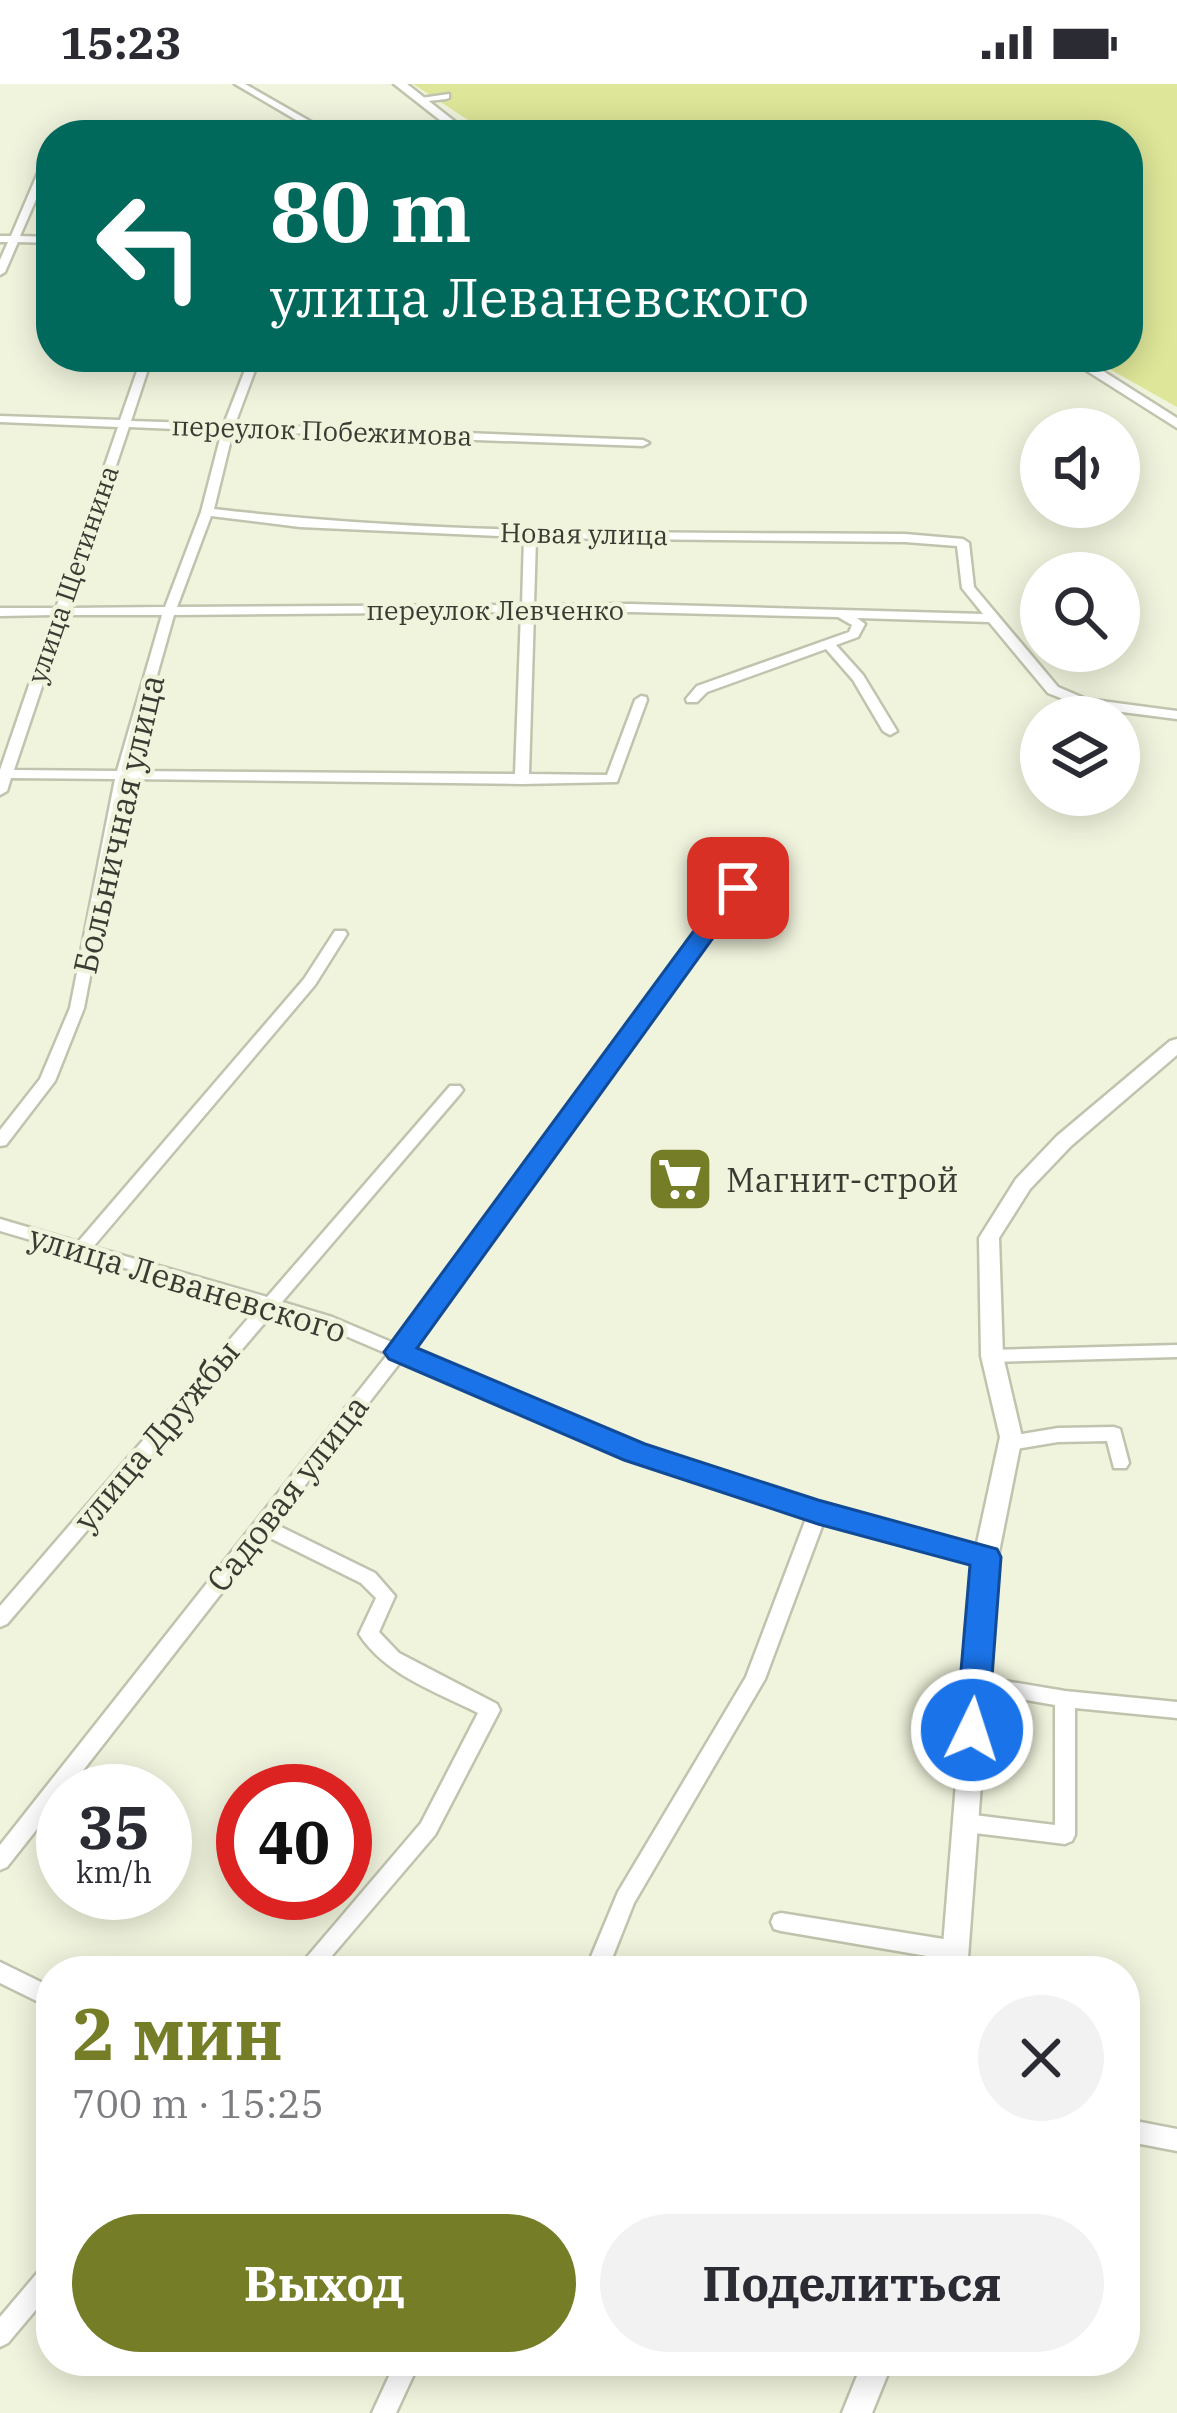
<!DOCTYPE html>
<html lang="ru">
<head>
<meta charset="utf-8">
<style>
  body { margin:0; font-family:"IBM Plex Serif",serif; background:#f2f2f3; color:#2b2b33; height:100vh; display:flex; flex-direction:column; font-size:45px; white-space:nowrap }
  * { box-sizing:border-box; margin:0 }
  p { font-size:39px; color:#7c7c81 }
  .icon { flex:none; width:66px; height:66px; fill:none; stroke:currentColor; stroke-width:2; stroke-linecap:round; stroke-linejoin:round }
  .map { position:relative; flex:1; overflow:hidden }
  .panel { position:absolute; left:36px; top:1872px; width:1104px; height:420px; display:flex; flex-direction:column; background:#fff; border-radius:48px; box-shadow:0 6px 30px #0003 }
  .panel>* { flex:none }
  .hud { position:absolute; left:36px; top:36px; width:1107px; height:252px; border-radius:48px; box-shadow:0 6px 30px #0003; background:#00695c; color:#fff; overflow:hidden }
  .tools { position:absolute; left:1020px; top:324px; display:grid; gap:24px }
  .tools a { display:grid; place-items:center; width:120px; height:120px; border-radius:50%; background:#fff; box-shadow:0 6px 30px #0003; font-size:60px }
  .speed { position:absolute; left:36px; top:1680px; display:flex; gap:24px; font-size:60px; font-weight:700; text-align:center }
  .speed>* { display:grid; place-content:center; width:156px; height:156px; border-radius:50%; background:#fff; box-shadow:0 6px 30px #0003; line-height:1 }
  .speed small { font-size:30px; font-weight:400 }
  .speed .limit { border:18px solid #d22; background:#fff; color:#111 }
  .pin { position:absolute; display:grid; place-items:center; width:102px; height:102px; color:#fff; margin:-51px; border-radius:24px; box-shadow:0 6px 18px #0006 }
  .me { position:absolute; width:132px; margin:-66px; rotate:4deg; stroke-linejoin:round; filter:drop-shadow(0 0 9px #0008) }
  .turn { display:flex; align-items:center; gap:42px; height:252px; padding:0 36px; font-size:54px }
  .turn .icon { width:156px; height:156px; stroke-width:2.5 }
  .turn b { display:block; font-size:84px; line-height:102px }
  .round { display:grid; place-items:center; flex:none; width:126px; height:126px; border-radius:63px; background:#f2f2f3 }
  .summary { display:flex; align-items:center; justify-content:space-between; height:204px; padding:0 36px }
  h1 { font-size:72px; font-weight:700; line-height:90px; color:#767d27 }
  .primary-button { display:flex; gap:24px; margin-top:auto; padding:24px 36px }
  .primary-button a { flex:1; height:138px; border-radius:72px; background:#767d27; color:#fff; font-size:48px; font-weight:700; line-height:138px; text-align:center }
  .primary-button a+a { background:#f2f2f3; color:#2b2b33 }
  .status { display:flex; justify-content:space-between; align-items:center; height:84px; padding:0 60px; background:#fff; direction:ltr }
  .status svg { height:33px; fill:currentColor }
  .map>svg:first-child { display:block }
  .green { fill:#dee699 }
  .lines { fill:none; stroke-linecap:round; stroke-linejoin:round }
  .minor-casing { stroke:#c0c3ad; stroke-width:5 }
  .tertiary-casing { stroke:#c0c3ad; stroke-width:5 }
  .minor { fill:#fff; fill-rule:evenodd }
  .tertiary { fill:#fff; fill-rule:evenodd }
  .route { fill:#1a73e8; stroke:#114b97; stroke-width:3 }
  .labels { text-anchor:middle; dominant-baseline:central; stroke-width:9; stroke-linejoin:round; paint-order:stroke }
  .far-street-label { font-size:27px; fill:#3a3b32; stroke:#f1f4dd }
  .street-label { font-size:33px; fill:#3a3b32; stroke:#f1f4dd }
  .poi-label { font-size:33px; fill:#3a3b32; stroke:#f1f4dd; text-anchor:start }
</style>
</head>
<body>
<div class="status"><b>15:23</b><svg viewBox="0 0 49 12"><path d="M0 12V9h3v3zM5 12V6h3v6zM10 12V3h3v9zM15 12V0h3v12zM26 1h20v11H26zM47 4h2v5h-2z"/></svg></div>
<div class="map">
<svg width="1177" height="2329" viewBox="0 0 1177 2329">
  <rect width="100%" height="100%" fill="#f1f4dd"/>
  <path class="green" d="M413,0h764v323l-89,-50h40v-222h-637z"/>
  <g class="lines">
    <g class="minor-casing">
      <g id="minor">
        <path d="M235,0h10l89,51h-12z"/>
        <path d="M449,10v4l-3,1 -27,3 -5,-3z"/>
        <path d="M66,45l5,3 -3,3h-10z"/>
        <path d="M51,67v14l-31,71 31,1v6l-33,-1 -13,30 -5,3v-15l8,-18h-8v-6h11l35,-82z"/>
        <path d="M142,273h10l-21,64 93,3 26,-67h10l-25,67 408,16 6,3 -6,3 -410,-15 -19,78c229,27 461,23 691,25l58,5 6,4 5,44 84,100 28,12 91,12v8l-94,-12 -35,-14 -59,-71 -132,-4 8,6 -7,13 -22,8 27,30 34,56 -7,4 -7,-4 -30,-51 -27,-31 -119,43 -10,10h-10l-1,-3 11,-13 152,-54 3,-7 -14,-8 -207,-5h-97l-5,162 78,1 28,-75 6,-4 5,1 1,3 -30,82 -95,2 -394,-5 -44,229 -29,73 -49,64 -6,1v-16l40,-51 30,-71 45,-229 -104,-1 -4,13 -7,4v-25l53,-155 -53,1v-8h56l62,-181 -118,-5v-6l120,4zM129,343l93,4 -21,81 -36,95 -97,1zM211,432l89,11 224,10 -2,68 -345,2zM536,454l369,4 52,4 5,42 21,26 -352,-10 -97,1zM521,528l-6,162 -385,-3 44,-156zM66,531h96l-45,156 -103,-1z"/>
        <path d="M738,800l5,1 2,3 -2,3 -333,459 230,97 178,58 168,45 7,2 2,5 -2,5 -7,2 -162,-43 -59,158 -131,224 -27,68h-22l33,-79 128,-215 61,-161 -179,-59 -226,-97 -127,164 100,49 20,23 -16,36 20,21 98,51 3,6 -65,125 -116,136h-24l126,-148 57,-110c-41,-21 -93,-38 -119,-79l17,-36 -15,-15 -95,-47 -199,255h-4v5l-56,71 -7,3v-25l388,-491 -68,-29 -46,-13 -267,312 -7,3v-21l258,-299 -174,-51 -10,-1 -2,-3 -72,-21v-12l78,23 226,-263 31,-48h10l2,3 -32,51 -222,262 174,50 183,-211h10l3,4 -3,4 -178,208 50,15 64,27 337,-459z"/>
        <path d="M1177,1261v12l-185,5 -6,-2 -3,-4 3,-4 6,-2z"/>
        <path d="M1114,1343l6,2 9,34 -3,5h-12l-7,-27 -49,1 -48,8 -6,-2 -3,-5 3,-5 6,-2 48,-8z"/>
        <path d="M975,1592l90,15 112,11v16l-102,-10v127l-3,6 -7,3 -99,-12 -7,-3 -3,-6 3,-6 7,-3 89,11v-120l-87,-15 -3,-6 3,-6z"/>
        <path d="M781,1829l175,28 7,3 4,7 -4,7 -7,3 -175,-30 -7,-2 -3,-7 3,-7z"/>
        <path d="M0,1878l51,25v21l-51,-25z"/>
        <path d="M1125,2035l52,10v22l-52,-10z"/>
        <path d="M51,2178v30l-43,51 -8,4v-30l43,-51z"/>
        <path d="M396,2277h24l-24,52h-24z"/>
      </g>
    </g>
    <g class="tertiary-casing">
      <g id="tertiary">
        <path d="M394,0h13l65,51h-13z"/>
        <path d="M1065,273h16l96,61v10z"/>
        <path d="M1177,955v16l-106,91 -41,43 -31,49 4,118 19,81 -24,120 -31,414h-26l33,-414 26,-120 -19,-81 -2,-118 37,-59 41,-43 113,-95z"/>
        <path d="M863,2277h30l-21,52h-30z"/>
      </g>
    </g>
    <use href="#minor" class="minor"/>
    <use href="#tertiary" class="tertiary"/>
  </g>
  <path class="route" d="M738,797l11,7 -332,460 228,96 173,56 179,49 4,8 -13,173 -5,10 -11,4 -11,-4 -5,-10 14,-165 -152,-41 -194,-64 -235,-101 -5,-7 345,-469z"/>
  <defs>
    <g id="supermarket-square" transform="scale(3.45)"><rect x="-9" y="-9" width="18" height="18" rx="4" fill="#767d27" stroke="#f1f4dd"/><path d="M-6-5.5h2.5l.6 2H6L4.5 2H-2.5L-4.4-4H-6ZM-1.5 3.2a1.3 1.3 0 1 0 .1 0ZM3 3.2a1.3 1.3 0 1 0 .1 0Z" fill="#fff"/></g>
  </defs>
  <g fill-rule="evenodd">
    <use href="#supermarket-square" x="680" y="1095"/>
  </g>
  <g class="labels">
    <g class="far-street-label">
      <text transform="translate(322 346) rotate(2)">переулок Побежимова</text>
      <text transform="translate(584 449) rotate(1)">Новая улица</text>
      <text transform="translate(72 490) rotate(-71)">улица Щетинина</text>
      <text x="495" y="525">переулок Левченко</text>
    </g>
    <g class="street-label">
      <text transform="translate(118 740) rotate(-77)">Больничная улица</text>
      <text transform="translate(188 1199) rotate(17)">улица Леваневского</text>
      <text transform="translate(156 1351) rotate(-50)">улица Дружбы</text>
      <text transform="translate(287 1409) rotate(-52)">Садовая улица</text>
    </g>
    <g class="poi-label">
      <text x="726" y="1095">Магнит-строй</text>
    </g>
  </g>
</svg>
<div class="tools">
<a><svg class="icon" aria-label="sound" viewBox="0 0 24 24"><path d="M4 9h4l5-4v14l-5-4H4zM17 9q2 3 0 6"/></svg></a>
<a><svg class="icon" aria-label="search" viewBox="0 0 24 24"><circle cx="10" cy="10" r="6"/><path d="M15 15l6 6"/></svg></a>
<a><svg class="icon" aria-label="layers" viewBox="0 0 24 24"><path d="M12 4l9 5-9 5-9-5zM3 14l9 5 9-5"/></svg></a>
</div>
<div class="speed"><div>35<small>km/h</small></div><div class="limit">40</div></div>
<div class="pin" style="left:738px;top:804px;background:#d93025"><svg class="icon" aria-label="arrive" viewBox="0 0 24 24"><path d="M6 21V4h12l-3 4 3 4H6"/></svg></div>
<svg class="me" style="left:972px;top:1646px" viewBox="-20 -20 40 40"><circle r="17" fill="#1a73e8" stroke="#fff" stroke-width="3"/><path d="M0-11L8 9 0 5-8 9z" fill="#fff"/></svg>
<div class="hud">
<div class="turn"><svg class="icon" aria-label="left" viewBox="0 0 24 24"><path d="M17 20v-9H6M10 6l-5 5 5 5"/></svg><div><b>80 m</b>улица Леваневского</div></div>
</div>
<section class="panel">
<div class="summary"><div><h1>2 мин</h1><p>700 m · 15:25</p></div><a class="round"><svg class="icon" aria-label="close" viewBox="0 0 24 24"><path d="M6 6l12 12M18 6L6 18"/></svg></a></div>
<div class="primary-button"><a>Выход</a><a>Поделиться</a></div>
</section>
</div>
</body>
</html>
